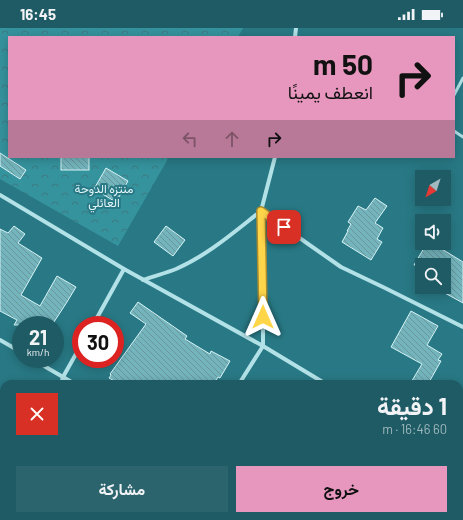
<!DOCTYPE html>
<html lang="ar">
<head>
<meta charset="utf-8">
<style>
  body { margin:0; font-family:Barlow,Vazirmatn,sans-serif; background:#2b646d; color:#f1f3f6; direction:rtl; height:100vh; display:flex; flex-direction:column; font-size:15px; white-space:nowrap }
  * { box-sizing:border-box; margin:0 }
  p { font-size:13px; color:#a1b9bf }
  .icon { flex:none; width:22px; height:22px; fill:none; stroke:currentColor; stroke-width:2; stroke-linecap:round; stroke-linejoin:round }
  .map { position:relative; flex:1; overflow:hidden; direction:ltr }
  .side { position:absolute; left:0px; top:352px; width:463px; height:140px; display:flex; flex-direction:column; background:#1e5b64; border-radius:12px 12px 0 0; box-shadow:0 2px 10px #0003; direction:rtl }
  .side>* { flex:none }
  .hud { position:absolute; left:8px; top:8px; width:447px; height:122px; border-radius:0px; box-shadow:0 2px 10px #0003; direction:rtl; background:#e797bd; color:#111; overflow:hidden }
  .needle { width:26px; rotate:219deg }
  .buttons { position:absolute; left:415px; top:142px; display:grid; gap:8px }
  .buttons a { display:grid; place-items:center; width:36px; height:36px; border-radius:0px; background:#1e5b64; box-shadow:0 2px 10px #0003; font-size:20px }
  .speed { position:absolute; left:12px; top:288px; display:flex; gap:8px; font-size:20px; font-weight:700; text-align:center }
  .speed>* { display:grid; place-content:center; width:52px; height:52px; border-radius:50%; background:#1e5b64; box-shadow:0 2px 10px #0003; line-height:1 }
  .speed small { font-size:10px; font-weight:400 }
  .speed .limit { border:6px solid #d22; background:#fff; color:#111 }
  .pin { position:absolute; display:grid; place-items:center; width:34px; height:34px; color:#fff; margin:-17px; border-radius:8px; box-shadow:0 2px 6px #0006 }
  .me { position:absolute; width:44px; margin:-22px; rotate:0deg; stroke-linejoin:round; filter:drop-shadow(0 0 3px #0008) }
  .turn { display:flex; align-items:center; gap:14px; height:84px; padding:0 16px; font-size:18px }
  .turn .icon { width:52px; height:52px; stroke-width:2.5 }
  .turn b { display:block; font-size:28px; line-height:34px }
  .lanes { display:flex; align-items:center; height:38px; padding:0 16px; background:#0003; justify-content:center; gap:20px; direction:ltr }
  .lanes .off { opacity:.35 }
  .round { display:grid; place-items:center; flex:none; width:42px; height:42px; border-radius:0px; background:#2b646d }
  .overview { display:flex; align-items:center; justify-content:space-between; height:68px; padding:0 16px }
  h1 { font-size:24px; font-weight:700; line-height:30px }
  .action { display:flex; gap:8px; margin-top:auto; padding:8px 16px }
  .action a { flex:1; height:46px; border-radius:0px; background:#e797bd; color:#111; font-size:16px; font-weight:700; line-height:46px; text-align:center }
  .action a+a { background:#2b646d; color:#f1f3f6 }
  .status { display:flex; justify-content:space-between; align-items:center; height:28px; padding:0 20px; background:#1e5b64; direction:ltr }
  .status svg { height:11px; fill:currentColor }
  .map>svg:first-child { display:block }
  .park { fill:url(#park-crowns) }
  .building { fill:url(#building-back-hatch); stroke:#d5f3f6 }
  .lines { fill:none; stroke-linecap:round; stroke-linejoin:round }
  .service { stroke:#b2e2e7; stroke-width:3 }
  .minor { stroke:#b2e2e7; stroke-width:4 }
  .route-casing { stroke:#a68a30; stroke-width:10 }
  .route { stroke:#ffd54a; stroke-width:7 }
  .labels { text-anchor:middle; dominant-baseline:central; stroke-width:4; stroke-linejoin:round; paint-order:stroke }
  .park-label { font-size:12px; fill:#e2f7f9; stroke:#287985 }
</style>
</head>
<body>
<div class="status"><b>16:45</b><svg viewBox="0 0 49 12"><path d="M0 12V9h3v3zM5 12V6h3v6zM10 12V3h3v9zM15 12V0h3v12zM26 1h20v11H26zM47 4h2v5h-2z"/></svg></div>
<div class="map">
<svg width="463" height="492" viewBox="0 0 463 492">
  <defs>
    <pattern id="park-crowns" width="20" height="18" patternUnits="userSpaceOnUse"><rect width="20" height="18" fill="#35939e"/><path d="M2 6a3 3 0 1 1 6 0M12 15a3 3 0 1 1 6 0" fill="none" stroke="#3d7a81"/></pattern>
    <pattern id="building-back-hatch" width="6" height="6" patternUnits="userSpaceOnUse"><rect width="6" height="6" fill="#74b5bd"/><path d="M-1 5l2 2M0 0l6 6M5-1l2 2" fill="none" stroke="#68969b"/></pattern>
  </defs>
  <rect width="100%" height="100%" fill="#287985"/>
  <path class="park" d="M0,0h243l-5,9h-229v120h160l-51,89 -118,-67z"/>
  <g class="building">
    <path d="M0,125l26,17 -6,9 -20,-13z"/>
    <rect x="61" y="129" width="28" height="13"/>
    <path d="M106,140l22,13 -12,21 -22,-13z"/>
    <path d="M375,170l12,8 -12,17 8,5 -6,11 5,3 -11,18 -29,-18 6,-11h-1l4,-7 -3,-2 10,-16 8,4z"/>
    <path d="M14,198l11,8 -7,9 24,15 -21,37 19,11 17,-30 19,11 -9,15 -15,23h-38l3,-5 -17,-9v-82l8,4z"/>
    <path d="M166,198l19,14 -12,16 -19,-14z"/>
    <path d="M427,215h5l31,19v41l-29,-16h10v-22h-30z"/>
    <path d="M138,274l49,34 -2,3 25,15 1,-3 19,10 -10,17 -2,-1 -4,7h-94l-11,-6 2,-3 -1,-1 36,-50 -16,-11z"/>
    <path d="M411,283l27,15 -11,19 15,9 -4,6 3,1 -13,23h-18l12,-20 -31,-17z"/>
  </g>
  <g class="lines">
    <g class="service">
      <path d="M454,67l9,-17"/>
      <path d="M454,103l9,6"/>
    </g>
    <g class="minor">
      <path d="M295,9l1,-9"/>
      <path d="M0,167l124,74 139,77 63,38"/>
      <path d="M143,252c11,-4 23,-7 33,-11 32,-14 58,-37 85,-58l80,56 44,21 78,39"/>
      <path d="M93,297l31,-56"/>
      <path d="M0,312l21,12"/>
      <path d="M32,331l43,25"/>
      <path d="M61,356l2,-7 18,-32"/>
      <path d="M239,356l24,-38v-58l-2,-77 14,-54"/>
      <path d="M0,427l4,2"/>
      <path d="M459,435l4,2"/>
      <path d="M292,488l6,4"/>
      <path d="M35,492l1,-4"/>
      <path d="M158,492l3,-4"/>
    </g>
  </g>
  <g class="lines">
    <g class="route-casing">
      <path id="route" d="M263,289l-2,-106 23,16"/>
    </g>
    <use href="#route" class="route"/>
  </g>
  <g class="labels">
    <g class="park-label">
      <text x="104" y="160">منتزه الدوحة<tspan x="104" dy="14">العائلي</tspan></text>
    </g>
  </g>
</svg>
<div class="buttons">
<a><svg class="needle" viewBox="-14 -14 28 28"><path d="M0-13l5 13h-10z" fill="#e53935"/><path d="M0 13l5-13h-10z" fill="#a1b9bf"/></svg></a>
<a><svg class="icon" aria-label="sound" viewBox="0 0 24 24"><path d="M4 9h4l5-4v14l-5-4H4zM17 9q2 3 0 6"/></svg></a>
<a><svg class="icon" aria-label="search" viewBox="0 0 24 24"><circle cx="10" cy="10" r="6"/><path d="M15 15l6 6"/></svg></a>
</div>
<div class="speed"><div>21<small>km/h</small></div><div class="limit">30</div></div>
<div class="pin" style="left:284px;top:199px;background:#d93025"><svg class="icon" aria-label="arrive" viewBox="0 0 24 24"><path d="M6 21V4h12l-3 4 3 4H6"/></svg></div>
<svg class="me" style="left:263px;top:289px" viewBox="-20 -20 40 40"><path d="M0-17L14 15 0 8-14 15z" fill="#ffd54a" stroke="#fff" stroke-width="4"/></svg>
<div class="hud">
<div class="turn"><svg class="icon" aria-label="right" viewBox="0 0 24 24"><path d="M7 20v-9h11M14 6l5 5-5 5"/></svg><div><b>50 m</b>انعطف يمينًا</div></div>
<div class="lanes"><svg class="icon off" aria-label="left" viewBox="0 0 24 24"><path d="M17 20v-9H6M10 6l-5 5 5 5"/></svg><svg class="icon off" aria-label="ahead" viewBox="0 0 24 24"><path d="M12 20V5M6 11l6-6 6 6"/></svg><svg class="icon" aria-label="right" viewBox="0 0 24 24"><path d="M7 20v-9h11M14 6l5 5-5 5"/></svg></div>
</div>
<section class="side">
<div class="overview"><div><h1>1 دقيقة</h1><p>60 m · 16:46</p></div><a class="round" style="background:#d93025;color:#fff"><svg class="icon" aria-label="close" viewBox="0 0 24 24"><path d="M6 6l12 12M18 6L6 18"/></svg></a></div>
<div class="action"><a>خروج</a><a>مشاركة</a></div>
</section>
</div>
</body>
</html>
